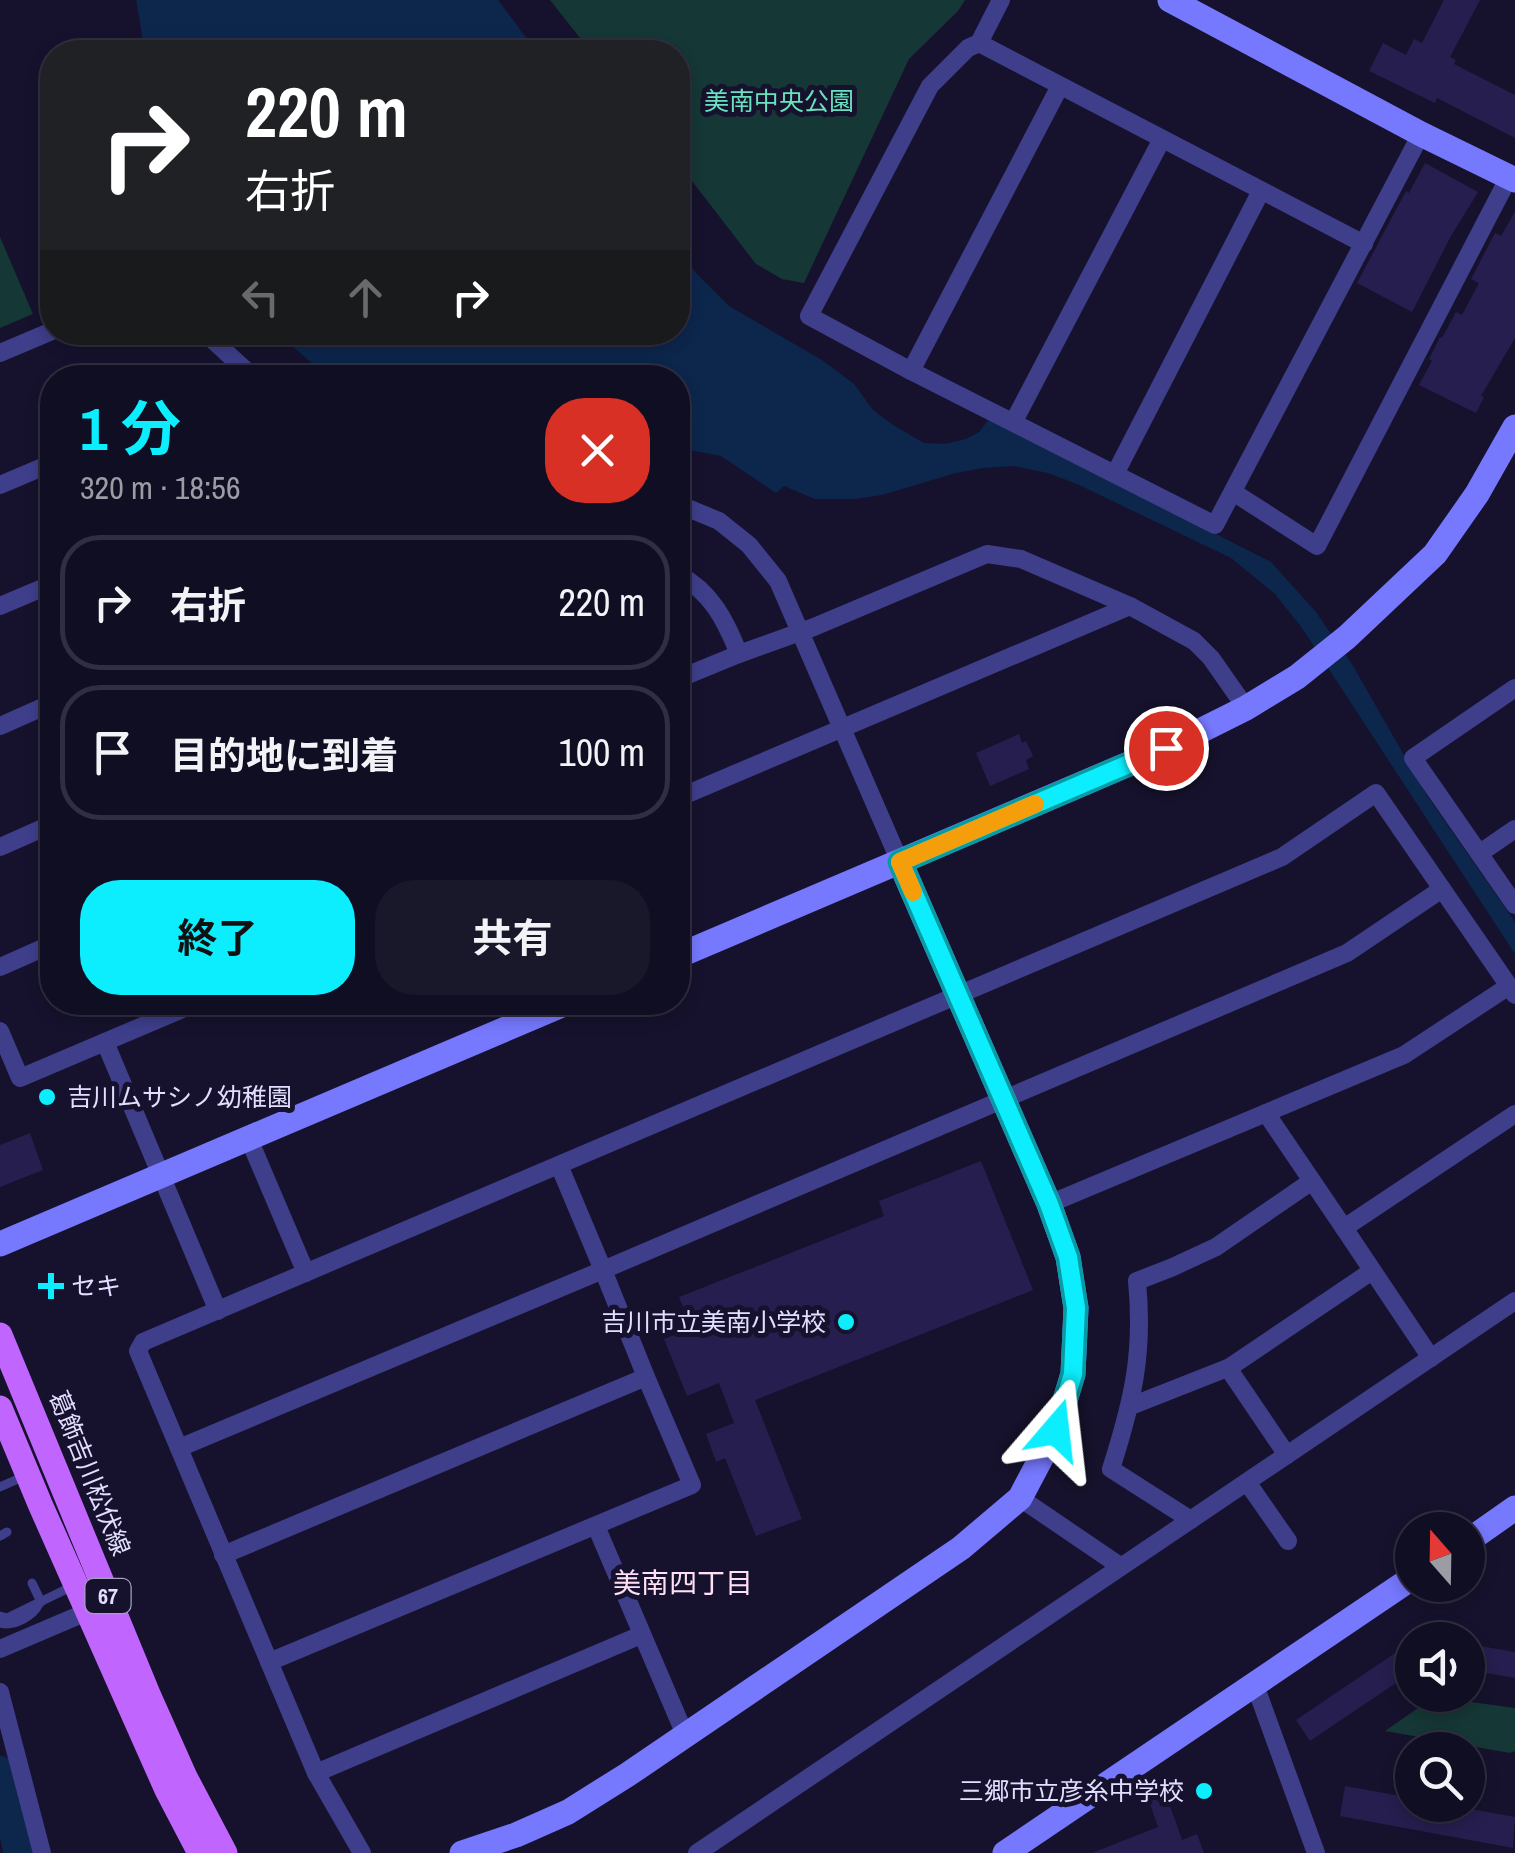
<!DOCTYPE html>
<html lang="ja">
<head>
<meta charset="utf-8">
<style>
  body { margin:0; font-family:"Archivo Narrow","Noto Sans JP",sans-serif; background:#19172a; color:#f1f3f6; height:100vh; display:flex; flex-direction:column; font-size:38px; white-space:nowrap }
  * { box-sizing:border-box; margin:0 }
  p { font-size:32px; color:#9c9ca5 }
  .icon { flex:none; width:55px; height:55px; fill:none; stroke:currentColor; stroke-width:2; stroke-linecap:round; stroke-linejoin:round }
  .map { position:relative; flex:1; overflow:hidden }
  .drawer { position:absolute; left:40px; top:365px; width:650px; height:650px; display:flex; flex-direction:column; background:#100e22; border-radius:40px; box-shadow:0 5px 15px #0003,0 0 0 2px #302e40 }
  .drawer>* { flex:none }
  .banner { position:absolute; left:40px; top:40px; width:650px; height:305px; border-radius:40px; box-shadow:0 5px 15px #0003,0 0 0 2px #302e40; background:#202124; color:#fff; overflow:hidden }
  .needle { width:65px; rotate:340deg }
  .buttons { position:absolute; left:1395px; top:1512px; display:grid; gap:20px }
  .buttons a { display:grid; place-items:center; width:90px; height:90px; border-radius:50%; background:#100e22; box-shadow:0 5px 15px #0003,0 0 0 2px #302e40; font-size:50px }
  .pin { position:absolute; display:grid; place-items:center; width:85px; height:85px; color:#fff; margin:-42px; border:5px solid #fff; border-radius:50%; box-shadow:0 2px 10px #0007 }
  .me { position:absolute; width:110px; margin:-55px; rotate:17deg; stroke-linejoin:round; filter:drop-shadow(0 0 8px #0008) }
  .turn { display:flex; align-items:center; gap:35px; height:210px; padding:0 40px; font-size:45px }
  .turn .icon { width:130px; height:130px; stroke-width:2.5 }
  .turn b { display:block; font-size:70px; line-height:85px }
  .lanes { display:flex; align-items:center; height:95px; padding:0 40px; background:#0003; justify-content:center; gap:50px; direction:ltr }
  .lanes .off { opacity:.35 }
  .round { display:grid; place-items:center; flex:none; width:105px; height:105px; border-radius:40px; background:#19172a }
  .overview { display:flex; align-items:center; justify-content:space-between; height:170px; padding:0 40px }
  h1 { font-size:60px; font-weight:700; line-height:75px; color:#0ceefd }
  .button { display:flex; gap:20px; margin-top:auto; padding:20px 40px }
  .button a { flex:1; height:115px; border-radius:40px; background:#0ceefd; color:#111; font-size:40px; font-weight:700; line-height:115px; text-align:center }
  .button a+a { background:#19172a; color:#f1f3f6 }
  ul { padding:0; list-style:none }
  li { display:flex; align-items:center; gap:30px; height:135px; margin:0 20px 15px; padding:0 20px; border:5px solid #302e40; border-radius:40px }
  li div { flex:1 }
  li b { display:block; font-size:38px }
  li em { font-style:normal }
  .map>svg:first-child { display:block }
  .green { fill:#153735 }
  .water { fill:#0c264c }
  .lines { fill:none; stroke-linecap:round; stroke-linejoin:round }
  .river { stroke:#0c264c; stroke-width:32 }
  .building { fill:#261e4e }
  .lane { stroke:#3e3e8b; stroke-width:9 }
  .street { stroke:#3e3e8b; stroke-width:18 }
  .secondary { stroke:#7678fe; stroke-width:25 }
  .primary { stroke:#c066fe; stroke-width:25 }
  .route-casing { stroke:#089ba4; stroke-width:25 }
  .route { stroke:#0ceefd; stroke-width:18 }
  .slow { stroke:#f59e0b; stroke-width:18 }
  .poi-dot { fill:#0ceefd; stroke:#16122d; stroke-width:4 }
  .labels { text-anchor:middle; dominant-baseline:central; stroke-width:10; stroke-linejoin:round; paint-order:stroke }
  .shield { fill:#16122d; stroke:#a4a1c0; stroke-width:2.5 }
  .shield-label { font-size:22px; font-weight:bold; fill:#e1deff }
  .park-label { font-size:25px; fill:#68e1be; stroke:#16122d }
  .poi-label { font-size:25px; fill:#e1deff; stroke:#16122d; text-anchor:start }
  .street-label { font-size:25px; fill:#e1deff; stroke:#16122d }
  .neighbourhood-label { font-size:28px; fill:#ffe0f5; stroke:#16122d }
</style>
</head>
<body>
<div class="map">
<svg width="1515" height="1853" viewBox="0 0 1515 1853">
  <rect width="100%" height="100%" fill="#16122d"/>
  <g class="green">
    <path d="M550,0h415l-7,11 -49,48 -105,224 -22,-4 -26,-15 -78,-101v-111h-87z"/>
    <path d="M0,237l33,77 -33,14z"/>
    <path d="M1434,1697l81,11v43l-5,2 -125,-22z"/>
  </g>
  <g class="water">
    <path d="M136,0h362l39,52h-392z"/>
    <path d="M678,249l17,23 34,34 93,54 32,24 19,26 20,15 31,18 21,1 21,-5 13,-7 10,-13 282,143 45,50 36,52 76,133 87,125v32l-213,-326 -27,-34 -44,-36 -154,-74 -29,-11 -35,-7 -30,2 -27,5 -74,22 -27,4h-40l-31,-13 -8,7 -55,-37 -43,-8v-70l-350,-1 -51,-44 401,-1z"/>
  </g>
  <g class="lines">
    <path class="river" d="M0,1772l20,81"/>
  </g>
  <g class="building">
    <path d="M1444,0h36l-30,57 6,3 -2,4 61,31v43l-78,-40 -2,5 -66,-32 14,-28 23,12 8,-16 8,4z"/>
    <path d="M1425,163l53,29 -27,44 -39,76 -55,-29 49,-92 3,2z"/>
    <path d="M1515,212v126l-34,58 3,1 -8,16 -57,-28 13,-24 -3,-2 11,-22 2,1 14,-26 6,3 17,-32 -8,-4 24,-46 6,3z"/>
    <path d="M1019,734l3,9 4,-2 7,15 -7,4 3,9 -39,17 -14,-33z"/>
    <path d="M30,1133l13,37 -43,17v-42z"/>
    <path d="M981,1161l52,129 -278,110 47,119 -46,17 -31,-78 -9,4 -10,-28 28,-11 -15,-40 -32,13 -23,-57 28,-11 -13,-31 205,-81 -5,-15z"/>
    <path d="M1468,1644l47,8v26l-47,-8z"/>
    <path d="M1404,1647l8,12v13l-102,69 -14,-21z"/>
    <path d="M1161,1780l21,60 15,-6 7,19h-112l66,-26 -14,-41z"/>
    <path d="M1345,1786l67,12v7h37l66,12 -2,31 -173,-32z"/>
  </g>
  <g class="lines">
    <g class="lane">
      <path d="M0,1487l25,-11"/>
      <path d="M0,1536l7,-4"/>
      <path d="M32,1583l9,19"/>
      <path d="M0,1616l7,2 68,-33"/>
      <path d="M0,1623c14,4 33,-7 39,-19"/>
    </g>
    <g class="street">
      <path d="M1001,0l-22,43 -11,5 -38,38 -121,230 102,55 304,154 206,-391"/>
      <path d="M979,43l385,201"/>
      <path d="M204,332l50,46"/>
      <path d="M0,353l52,-22"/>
      <path d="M911,371l149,-285"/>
      <path d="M1014,421l148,-282"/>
      <path d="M1115,474l146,-283"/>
      <path d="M0,485l52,-22"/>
      <path d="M1233,492l84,54 192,-369"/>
      <path d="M678,504l41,17 30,24 29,36 122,281"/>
      <path d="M678,574c33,18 47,45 61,80"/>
      <path d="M0,606l52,-22"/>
      <path d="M678,679l61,-25 75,-27 173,-73 34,5 109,47 64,35 17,17 35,50"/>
      <path d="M1515,688l-102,70 102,147"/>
      <path d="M0,726l52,-23"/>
      <path d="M678,798l452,-192"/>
      <path d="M0,847l52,-23"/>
      <path d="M1480,853l35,-24"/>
      <path d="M0,967l52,-23"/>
      <path d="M0,1031l20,47 179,-76"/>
      <path d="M105,1042l113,269"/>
      <path d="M1266,1113l78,115 171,-114"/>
      <path d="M249,1139l57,134"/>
      <path d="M1049,1204l355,-149 105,-69"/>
      <path d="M1344,1228l87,130"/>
      <path d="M1228,1368l59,87"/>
      <path d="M646,1377l-43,-107 744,-317 95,-64"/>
      <path d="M1131,1406l99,-39 142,-96"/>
      <path d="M179,1448l424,-178 -44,-105"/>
      <path d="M1247,1482l41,59"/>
      <path d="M1020,1498l100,68"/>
      <path d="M1191,1520l-80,-51c22,-69 33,-116 26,-188l36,-14 43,-20 96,-66"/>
      <path d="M596,1526l90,211"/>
      <path d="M223,1555l423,-178 46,108 -423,177"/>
      <path d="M0,1649l89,-38"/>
      <path d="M1255,1685l61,168"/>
      <path d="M0,1692l42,161"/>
      <path d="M316,1773l325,-138"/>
      <path d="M362,1853l-46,-80 -178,-422 5,-9 1139,-485 94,-64 139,202"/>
      <path d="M697,1853l818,-552"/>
    </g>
    <g class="secondary">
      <path d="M1170,0l251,134 94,46"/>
      <path d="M678,956l488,-208 80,-40 51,-31 50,-40 88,-83 42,-60 38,-67"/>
      <path d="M0,1244l569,-242"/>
      <path d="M1468,1541l47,-33"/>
      <path d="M462,1853l54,-18 52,-23 59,-37 334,-227 59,-50 36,-68 17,-56 3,-66 -8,-51 -19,-53 -149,-342"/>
      <path d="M1005,1853l407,-275"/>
    </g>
    <g class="primary">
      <path d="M0,1335l148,359 37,83 40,76"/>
      <path d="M0,1408l40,96 127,286 33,63"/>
    </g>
  </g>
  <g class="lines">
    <g class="route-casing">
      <path id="route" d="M1056,1430l17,-56 3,-66 -8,-51 -19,-53 -149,-342 266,-114"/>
    </g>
    <use href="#route" class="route"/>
    <path class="slow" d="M913,892l-13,-30 135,-58"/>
  </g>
  <g class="poi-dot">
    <circle cx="47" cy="1097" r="10"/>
    <path d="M46 1271h10v10h10v10h-10v10h-10v-10h-10v-10h10z"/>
    <circle cx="846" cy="1322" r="10"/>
    <circle cx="1204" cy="1791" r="10"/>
  </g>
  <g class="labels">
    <rect class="shield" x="85.5" y="1579" width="45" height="34" rx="8"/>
    <g class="shield-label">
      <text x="108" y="1596">67</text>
    </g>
    <g class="park-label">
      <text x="779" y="101">美南中央公園</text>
    </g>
    <g class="poi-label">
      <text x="67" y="1097">吉川ムサシノ幼稚園</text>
      <text x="71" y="1286">セキ</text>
      <text x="826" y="1322" text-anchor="end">吉川市立美南小学校</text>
      <text x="1184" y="1791" text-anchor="end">三郷市立彦糸中学校</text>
    </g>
    <g class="street-label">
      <text transform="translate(90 1473) rotate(68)">葛飾吉川松伏線</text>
    </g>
    <g class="neighbourhood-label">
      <text x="683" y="1583">美南四丁目</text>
    </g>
  </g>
</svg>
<div class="buttons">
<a><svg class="needle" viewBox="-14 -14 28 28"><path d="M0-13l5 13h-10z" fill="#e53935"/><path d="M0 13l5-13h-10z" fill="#9c9ca5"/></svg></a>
<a><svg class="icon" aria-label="sound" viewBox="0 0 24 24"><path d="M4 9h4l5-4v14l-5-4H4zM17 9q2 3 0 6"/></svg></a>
<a><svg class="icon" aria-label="search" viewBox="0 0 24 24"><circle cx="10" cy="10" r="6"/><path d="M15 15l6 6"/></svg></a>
</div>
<div class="pin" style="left:1166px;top:748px;background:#d93025"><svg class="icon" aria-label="arrive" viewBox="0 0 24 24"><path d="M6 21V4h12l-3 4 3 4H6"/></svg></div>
<svg class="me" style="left:1056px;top:1430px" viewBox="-20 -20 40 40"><path d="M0-17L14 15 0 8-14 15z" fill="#0ceefd" stroke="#fff" stroke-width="4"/></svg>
<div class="banner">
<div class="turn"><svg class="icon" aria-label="right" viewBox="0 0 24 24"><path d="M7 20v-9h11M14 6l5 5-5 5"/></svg><div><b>220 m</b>右折</div></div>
<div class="lanes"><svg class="icon off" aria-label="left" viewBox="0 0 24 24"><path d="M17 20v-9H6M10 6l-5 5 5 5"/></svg><svg class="icon off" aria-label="ahead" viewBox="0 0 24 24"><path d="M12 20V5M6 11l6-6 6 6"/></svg><svg class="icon" aria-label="right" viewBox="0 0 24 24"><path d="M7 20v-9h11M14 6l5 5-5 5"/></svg></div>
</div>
<section class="drawer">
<div class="overview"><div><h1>1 分</h1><p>320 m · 18:56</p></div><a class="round" style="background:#d93025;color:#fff"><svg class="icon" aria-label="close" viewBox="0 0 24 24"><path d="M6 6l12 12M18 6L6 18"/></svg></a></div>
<ul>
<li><svg class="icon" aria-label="right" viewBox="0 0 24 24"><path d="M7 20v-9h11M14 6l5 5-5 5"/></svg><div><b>右折</b></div><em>220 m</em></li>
<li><svg class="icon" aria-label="arrive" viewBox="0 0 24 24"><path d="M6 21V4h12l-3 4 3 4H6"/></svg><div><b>目的地に到着</b></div><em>100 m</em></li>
</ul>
<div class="button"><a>終了</a><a>共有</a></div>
</section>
</div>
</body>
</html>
